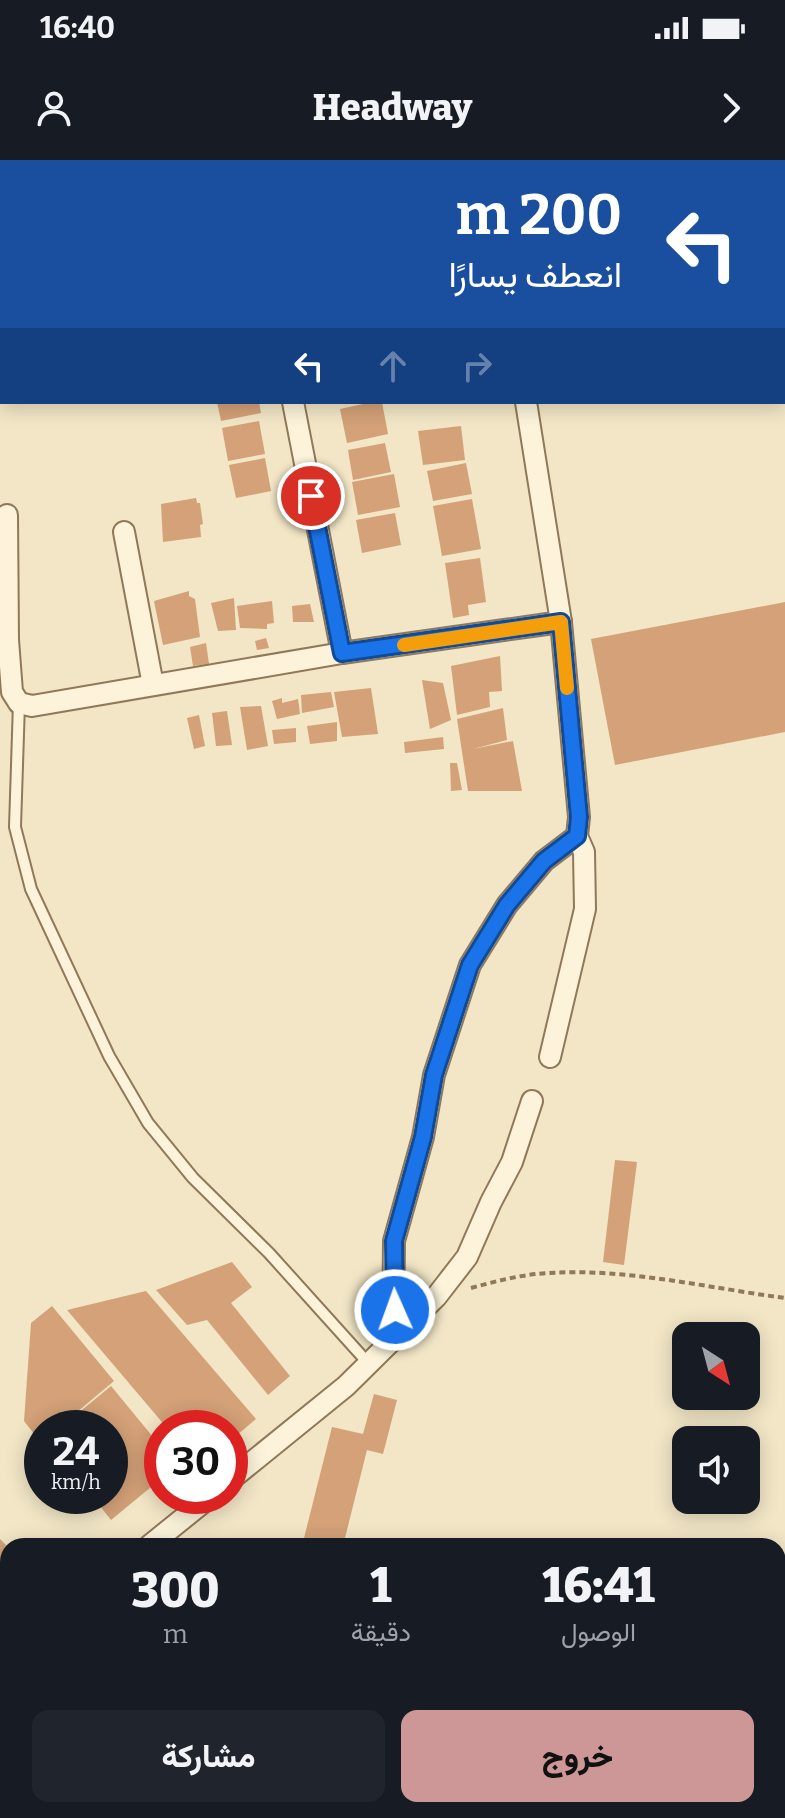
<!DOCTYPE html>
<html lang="ar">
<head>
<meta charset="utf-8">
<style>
  body { margin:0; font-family:Bitter,Vazirmatn,serif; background:#20242c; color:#f1f3f6; direction:rtl; height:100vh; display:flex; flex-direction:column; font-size:30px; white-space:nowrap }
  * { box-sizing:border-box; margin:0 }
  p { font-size:26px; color:#9ea1a6 }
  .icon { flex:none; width:44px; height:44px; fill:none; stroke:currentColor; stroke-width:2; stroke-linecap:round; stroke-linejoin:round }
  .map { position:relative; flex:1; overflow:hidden; direction:ltr }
  .details { position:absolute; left:0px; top:1378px; width:786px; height:280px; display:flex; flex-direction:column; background:#171b24; border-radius:24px 24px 0 0; box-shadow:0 4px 20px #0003; direction:rtl }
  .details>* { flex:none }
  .banner { position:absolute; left:0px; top:0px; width:786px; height:244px; box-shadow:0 4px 20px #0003; direction:rtl; background:#1a4fa0; color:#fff; overflow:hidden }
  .needle { width:52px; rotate:144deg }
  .controls { position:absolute; left:672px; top:1162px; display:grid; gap:16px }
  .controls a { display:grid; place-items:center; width:88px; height:88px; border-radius:16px; background:#171b24; box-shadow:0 4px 20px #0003; font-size:40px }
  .speed { position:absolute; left:24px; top:1250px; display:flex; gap:16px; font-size:40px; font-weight:700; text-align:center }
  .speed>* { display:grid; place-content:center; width:104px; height:104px; border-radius:50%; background:#171b24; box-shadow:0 4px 20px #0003; line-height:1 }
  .speed small { font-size:20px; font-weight:400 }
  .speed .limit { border:12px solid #d22; background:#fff; color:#111 }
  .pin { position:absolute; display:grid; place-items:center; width:68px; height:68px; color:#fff; margin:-34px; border:4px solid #fff; border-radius:50%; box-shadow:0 2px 8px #0007 }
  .me { position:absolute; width:88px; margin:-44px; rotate:358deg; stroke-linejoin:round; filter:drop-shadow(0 0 6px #0008) }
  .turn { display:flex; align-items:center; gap:28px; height:168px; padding:0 32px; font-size:36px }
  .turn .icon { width:104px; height:104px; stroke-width:2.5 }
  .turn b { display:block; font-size:56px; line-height:68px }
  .lanes { display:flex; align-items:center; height:76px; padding:0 32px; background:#0003; justify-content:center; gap:40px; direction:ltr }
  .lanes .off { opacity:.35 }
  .eta { display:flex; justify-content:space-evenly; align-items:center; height:136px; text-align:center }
  .eta b { font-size:48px; font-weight:800; line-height:56px }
  .primary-button { display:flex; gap:16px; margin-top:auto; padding:16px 32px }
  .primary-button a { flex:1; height:92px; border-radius:16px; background:#ce9797; color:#111; font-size:32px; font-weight:800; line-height:92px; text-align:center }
  .primary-button a+a { background:#20242c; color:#f1f3f6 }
  .status { display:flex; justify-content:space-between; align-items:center; height:56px; padding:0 40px; background:#171b24; direction:ltr }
  .status svg { height:22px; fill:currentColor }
  header { display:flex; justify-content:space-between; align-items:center; height:104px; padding:0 32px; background:#171b24; font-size:36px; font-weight:800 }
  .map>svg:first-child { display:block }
  .building { fill:#d4a178 }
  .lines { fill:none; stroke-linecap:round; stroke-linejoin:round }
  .service-casing { stroke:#907859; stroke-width:14 }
  .minor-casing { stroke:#907859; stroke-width:24 }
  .path { stroke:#907859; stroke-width:4; stroke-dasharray:6 4; stroke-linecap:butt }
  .service { stroke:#fcf3da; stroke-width:10 }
  .minor { stroke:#fcf3da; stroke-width:20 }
  .route-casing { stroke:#114b97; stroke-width:20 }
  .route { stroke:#1a73e8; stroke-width:14 }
  .slow { stroke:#f59e0b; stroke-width:14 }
</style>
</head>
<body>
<div class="status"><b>16:40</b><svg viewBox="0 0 49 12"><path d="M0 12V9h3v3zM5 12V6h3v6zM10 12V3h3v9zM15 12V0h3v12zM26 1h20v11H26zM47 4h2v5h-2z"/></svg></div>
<header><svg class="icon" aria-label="forward" viewBox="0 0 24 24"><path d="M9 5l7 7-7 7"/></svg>Headway<svg class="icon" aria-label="person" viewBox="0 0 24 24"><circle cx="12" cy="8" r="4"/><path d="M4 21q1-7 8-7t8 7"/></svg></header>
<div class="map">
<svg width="785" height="1658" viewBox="0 0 785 1658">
  <rect width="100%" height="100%" fill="#f2e6c6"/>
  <g class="building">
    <path d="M217,242h42l2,11 -40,8z"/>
    <path d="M372,242h10l6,32 -41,9 -7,-34z"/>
    <path d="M259,261l6,33 -37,7 -6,-33z"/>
    <path d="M461,266l4,34 -42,5 -5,-34z"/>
    <path d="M385,283l6,29 -38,8 -5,-30z"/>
    <path d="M265,298l6,33 -35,7 -7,-33z"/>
    <path d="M466,303l6,31 -39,7 -6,-30z"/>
    <path d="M394,314l6,33 -42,8 -6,-33z"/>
    <path d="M196,338l1,5h3l3,21 -3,1 1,12 -38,5 -2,-38z"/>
    <path d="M472,339l9,50 -39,7 -9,-50z"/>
    <path d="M395,353l6,32 -39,8 -6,-33z"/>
    <path d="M480,398l6,44 -18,3 1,10 -16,3 -8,-55z"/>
    <path d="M189,431v5l6,3 5,38 -37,8 -9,-44z"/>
    <path d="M234,438l2,32 -18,1 -7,-28z"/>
    <path d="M272,441l2,22 -7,1v5l-27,-1 -3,-22z"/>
    <path d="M785,442v130l-170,33 -24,-126z"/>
    <path d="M310,444l4,18h-21l-1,-16z"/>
    <path d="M266,478l3,10 -12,2 -2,-9z"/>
    <path d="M206,483l3,21 -16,2 -3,-19z"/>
    <path d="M500,496l2,35 -13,1 1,15 -33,8 -6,-49z"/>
    <path d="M422,520l21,3 8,37 -21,9z"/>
    <path d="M371,528l7,46 -36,3 -8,-45z"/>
    <path d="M331,532l3,15 -32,6 -1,-18z"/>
    <path d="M282,538v5l16,-4 2,15 -23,5 -5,-18z"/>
    <path d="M261,546l7,40 -21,4 -7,-43z"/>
    <path d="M503,548l4,32 -34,9 40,-8 9,50h-54l-11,-72z"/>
    <path d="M227,551l5,34 -16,1 -4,-33z"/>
    <path d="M199,555l6,31 -11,3 -7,-31z"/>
    <path d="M337,562v19l-27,3 -3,-18z"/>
    <path d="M296,568v14l-22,2 -2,-14z"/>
    <path d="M443,577l1,12 -39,4 -1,-11z"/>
    <path d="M450,603h7l5,27 -11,1z"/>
    <path d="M615,1000l22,2 -13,103 -21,-3z"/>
    <path d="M232,1102l20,25 -21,16 59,73 -22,19 -61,-75 -20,5 -31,-35z"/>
    <path d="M146,1131l110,128 -26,22v-13h-63l-100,-118z"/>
    <path d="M52,1146l62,75 -56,47h-16v16l-18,-23 7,-98z"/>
    <path d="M111,1226l51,62v30l-51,42 -19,-24h18v-68h-50z"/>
    <path d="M374,1234l23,6 -14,54 -16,-4 -24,96h-41l30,-119 31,7z"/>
    <path d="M0,1379l8,8v80l-8,7z"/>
    <path d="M8,1530v68l-8,3v-68z"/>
    <path d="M30,1650h46l-3,8h-45z"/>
    <path d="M146,1650h86l-2,8h-86z"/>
  </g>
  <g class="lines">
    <g class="service-casing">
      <path id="service" d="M19,543l-4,124 16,62 78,167 39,67 45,55 76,75 100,111"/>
    </g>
    <g class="minor-casing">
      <g id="minor">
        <path d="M485,0l1,2"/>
        <path d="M198,2v-2"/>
        <path d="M293,242l49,251"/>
        <path d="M7,355l1,125 4,52 7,11 13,3 310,-53 219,-31 -35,-220"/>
        <path d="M124,372l29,153"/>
        <path d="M550,897l35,-148 -1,-57 -7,-16 2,-19 -18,-195"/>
        <path d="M393,1180l1,-99 29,-104 11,-62 36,-110 37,-60 37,-44 33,-25"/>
        <path d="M230,1320l116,-94 90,-89 31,-40 24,-55 21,-40 20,-61"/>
        <path d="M149,1386l62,-50"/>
        <path d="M0,1496l8,-4"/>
        <path d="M111,1658l2,-8"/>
        <path d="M263,1658l2,-8"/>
      </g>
    </g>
    <path class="path" d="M471,1128c26,-7 52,-14 79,-15 76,-5 159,15 235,25"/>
    <use href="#service" class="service"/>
    <use href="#minor" class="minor"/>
  </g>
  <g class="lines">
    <g class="route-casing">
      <path id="route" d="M311,336l31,157 219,-31 18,195 -2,19 -33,25 -37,44 -37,60 -36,110 -11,62 -29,104 1,69"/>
    </g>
    <use href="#route" class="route"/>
    <path class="slow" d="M404,485l157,-23 6,66"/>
  </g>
</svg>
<div class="controls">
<a><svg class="needle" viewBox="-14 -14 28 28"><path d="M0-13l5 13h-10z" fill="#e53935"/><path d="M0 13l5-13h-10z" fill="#9ea1a6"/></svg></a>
<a><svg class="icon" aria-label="sound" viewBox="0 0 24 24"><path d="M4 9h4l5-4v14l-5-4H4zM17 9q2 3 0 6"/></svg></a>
</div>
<div class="speed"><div>24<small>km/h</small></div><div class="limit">30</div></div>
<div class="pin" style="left:311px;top:336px;background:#d93025"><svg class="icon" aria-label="arrive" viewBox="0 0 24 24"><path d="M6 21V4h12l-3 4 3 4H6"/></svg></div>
<svg class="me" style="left:395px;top:1150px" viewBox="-20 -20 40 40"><circle r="17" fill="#1a73e8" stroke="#fff" stroke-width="3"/><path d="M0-11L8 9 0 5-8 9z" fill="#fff"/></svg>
<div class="banner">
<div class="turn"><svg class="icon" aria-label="left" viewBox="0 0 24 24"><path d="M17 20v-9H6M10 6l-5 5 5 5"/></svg><div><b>200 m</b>انعطف يسارًا</div></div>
<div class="lanes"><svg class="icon" aria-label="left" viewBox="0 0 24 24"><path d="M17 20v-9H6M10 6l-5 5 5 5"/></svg><svg class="icon off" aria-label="ahead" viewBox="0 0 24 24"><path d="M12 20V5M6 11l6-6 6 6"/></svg><svg class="icon off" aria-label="right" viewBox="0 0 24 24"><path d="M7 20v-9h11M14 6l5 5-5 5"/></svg></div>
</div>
<section class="details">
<div class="eta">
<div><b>16:41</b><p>الوصول</p></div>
<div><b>1</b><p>دقيقة</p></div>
<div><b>300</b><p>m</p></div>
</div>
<div class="primary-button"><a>خروج</a><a>مشاركة</a></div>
</section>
</div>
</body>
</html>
